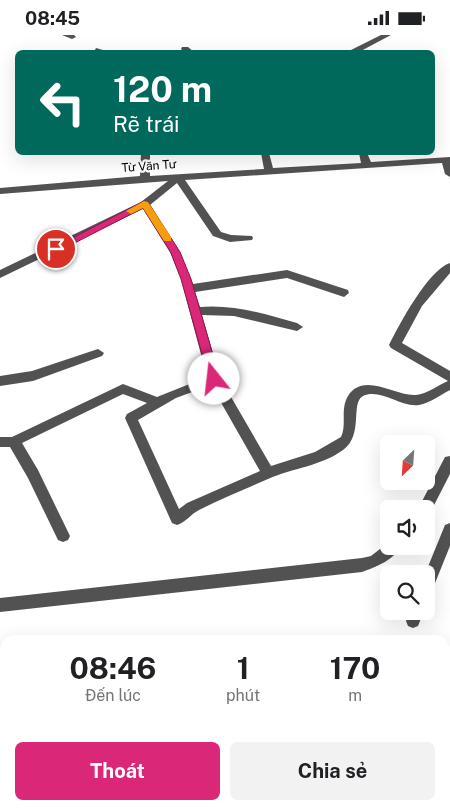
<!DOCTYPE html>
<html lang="vi">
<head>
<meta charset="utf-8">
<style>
  body { margin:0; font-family:"Public Sans",sans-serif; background:#f2f2f2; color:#202124; height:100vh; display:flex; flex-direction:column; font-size:19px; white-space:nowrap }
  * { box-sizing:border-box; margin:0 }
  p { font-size:16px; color:#757577 }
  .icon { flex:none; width:28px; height:28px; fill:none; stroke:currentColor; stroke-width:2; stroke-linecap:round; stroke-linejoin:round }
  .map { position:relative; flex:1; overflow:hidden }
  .panel { position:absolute; left:0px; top:600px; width:450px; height:175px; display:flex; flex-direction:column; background:#fff; border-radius:15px 15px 0 0; box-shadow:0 5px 20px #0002 }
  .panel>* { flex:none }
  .banner { position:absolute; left:15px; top:15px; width:420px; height:105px; border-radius:8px; box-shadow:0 5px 20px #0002; background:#00695c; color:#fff; overflow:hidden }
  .needle { width:32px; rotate:205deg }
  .controls { position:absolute; left:380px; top:400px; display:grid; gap:10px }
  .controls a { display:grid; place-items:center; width:55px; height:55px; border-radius:8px; background:#fff; box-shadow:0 5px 20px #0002; font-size:25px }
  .pin { position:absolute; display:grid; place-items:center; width:42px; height:42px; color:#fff; margin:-21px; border:2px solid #fff; border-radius:50%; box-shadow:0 1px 5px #0007 }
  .me { position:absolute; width:55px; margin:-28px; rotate:344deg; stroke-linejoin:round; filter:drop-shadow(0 0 4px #0008) }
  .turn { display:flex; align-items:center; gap:18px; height:105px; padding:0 15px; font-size:22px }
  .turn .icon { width:65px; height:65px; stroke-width:2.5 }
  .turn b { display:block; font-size:35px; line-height:42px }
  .eta { display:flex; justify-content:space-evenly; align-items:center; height:85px; text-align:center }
  .eta b { font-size:30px; font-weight:700; line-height:35px }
  .action { display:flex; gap:10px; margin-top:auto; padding:10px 15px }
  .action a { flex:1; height:58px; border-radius:8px; background:#db2777; color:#fff; font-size:20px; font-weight:700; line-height:58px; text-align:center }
  .action a+a { background:#f2f2f2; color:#202124 }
  .status { display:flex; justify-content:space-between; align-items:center; height:35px; padding:0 25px; background:#fff; direction:ltr }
  .status svg { height:14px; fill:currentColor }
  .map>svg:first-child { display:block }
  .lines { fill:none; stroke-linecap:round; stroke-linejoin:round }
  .minor { fill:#525252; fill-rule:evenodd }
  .route { fill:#db2777; stroke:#8e194d }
  .slow { fill:#f59e0b }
  .labels { text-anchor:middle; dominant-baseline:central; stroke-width:4.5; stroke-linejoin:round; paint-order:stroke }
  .far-street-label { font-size:12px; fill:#000; stroke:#fff }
</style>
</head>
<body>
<div class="status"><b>08:45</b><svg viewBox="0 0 49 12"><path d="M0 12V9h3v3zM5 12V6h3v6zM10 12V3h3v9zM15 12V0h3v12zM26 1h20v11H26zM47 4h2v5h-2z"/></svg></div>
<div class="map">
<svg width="450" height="775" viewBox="0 0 450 775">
  <rect width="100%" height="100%" fill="#fff"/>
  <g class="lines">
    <g class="minor">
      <path d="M62,0h12l2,2 -4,2z"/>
      <path d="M381,0h10l-34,18h-12z"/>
      <path d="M182,12h6l7,6h-10l-4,-4z"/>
      <path d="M96,13l17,5h-14l-4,-3z"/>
      <path d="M141,118h9v23l114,-7 -3,-16h8l4,15 88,-5 -2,-10h8l4,9 79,-5v20l-5,-3 -3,-11 -257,17 36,52 10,3 21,1 1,2 -1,2 -22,2 -17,-6 -36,-53 -27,22 30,47 13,32 94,-14 61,20 1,3 -5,4 -57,-19 -92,14 5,15c33,-3 65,7 97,16l6,4 -6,4 -63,-15 -32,-1 18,63 51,88 44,-14 26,-15c6,-12 -1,-28 7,-41 16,-25 48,1 68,-1 11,-1 22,-10 32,-14l-57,-33 -2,-3c10,-20 39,-75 61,-82v10l-28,33 -20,37 48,28v19c-10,5 -20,13 -31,15 -18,3 -38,-17 -56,-9 -13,7 1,39 -20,54 -22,16 -50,18 -75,29 -23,10 -47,20 -69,31 -8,4 -13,12 -22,15l-5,-2 -47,-105 2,-4 20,-11 -24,-9 -101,49 16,27 32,66 -2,4 -5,2 -5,-2 -30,-62 -18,-31h-10v-10h12l111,-53 34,13 50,-20 -26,-98 -11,-27 -27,-43 -143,69v-8l141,-68 27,-21 -168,13v-6l140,-12zM211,350l49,86 -73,32 -8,6 -41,-89 38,-22z"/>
      <path d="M98,314l6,4 -2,3 -69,25 -33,5v-10l32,-5z"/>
      <path d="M450,421v18l-20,39 -4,2v-6h-8l27,-52z"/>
      <path d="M450,488v23l-19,47 -5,2v-21h-1l20,-49z"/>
      <path d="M389,507v4h12c-7,14 -25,21 -39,26l-362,40v-14l362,-40 9,-2z"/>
      <path d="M410,576h14l-6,15 -5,2 -5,-2 -2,-5z"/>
      <path d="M5,657v20l-5,2v-20z"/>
      <path d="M445,695l5,2v18l-5,-2z"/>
      <path d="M65,770h21l3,5h-21z"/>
    </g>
  </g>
  <path class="route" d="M144,166l4,1 32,50 11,27 29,100 -2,3h-8l-1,-3 -28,-100 -10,-26 -28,-45 -84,43h-6l-2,-2z"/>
  <path class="slow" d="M144,166l4,1 23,35v4h-7l-21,-33 -12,6 -5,-3z"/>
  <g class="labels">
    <g class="far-street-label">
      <text transform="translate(149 131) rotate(-4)">Từ Văn Tư</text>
    </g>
  </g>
</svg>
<div class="controls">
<a><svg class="needle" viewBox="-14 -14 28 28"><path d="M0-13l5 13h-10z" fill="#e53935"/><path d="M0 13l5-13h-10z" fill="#757577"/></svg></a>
<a><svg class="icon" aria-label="sound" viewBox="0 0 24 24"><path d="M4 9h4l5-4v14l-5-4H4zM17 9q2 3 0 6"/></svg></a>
<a><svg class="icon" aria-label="search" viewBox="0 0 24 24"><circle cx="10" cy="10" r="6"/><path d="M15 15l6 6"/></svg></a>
</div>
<div class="pin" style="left:56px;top:214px;background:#d93025"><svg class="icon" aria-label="arrive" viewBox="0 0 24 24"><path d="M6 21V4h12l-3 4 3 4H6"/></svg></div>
<svg class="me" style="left:214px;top:344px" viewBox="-20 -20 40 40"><circle r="19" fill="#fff"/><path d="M0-13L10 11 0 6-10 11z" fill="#db2777"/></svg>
<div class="banner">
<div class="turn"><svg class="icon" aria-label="left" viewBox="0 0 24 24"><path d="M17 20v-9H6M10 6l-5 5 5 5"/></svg><div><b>120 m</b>Rẽ trái</div></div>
</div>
<section class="panel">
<div class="eta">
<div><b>08:46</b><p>Đến lúc</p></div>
<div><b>1</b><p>phút</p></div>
<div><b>170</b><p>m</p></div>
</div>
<div class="action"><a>Thoát</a><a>Chia sẻ</a></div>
</section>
</div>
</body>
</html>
